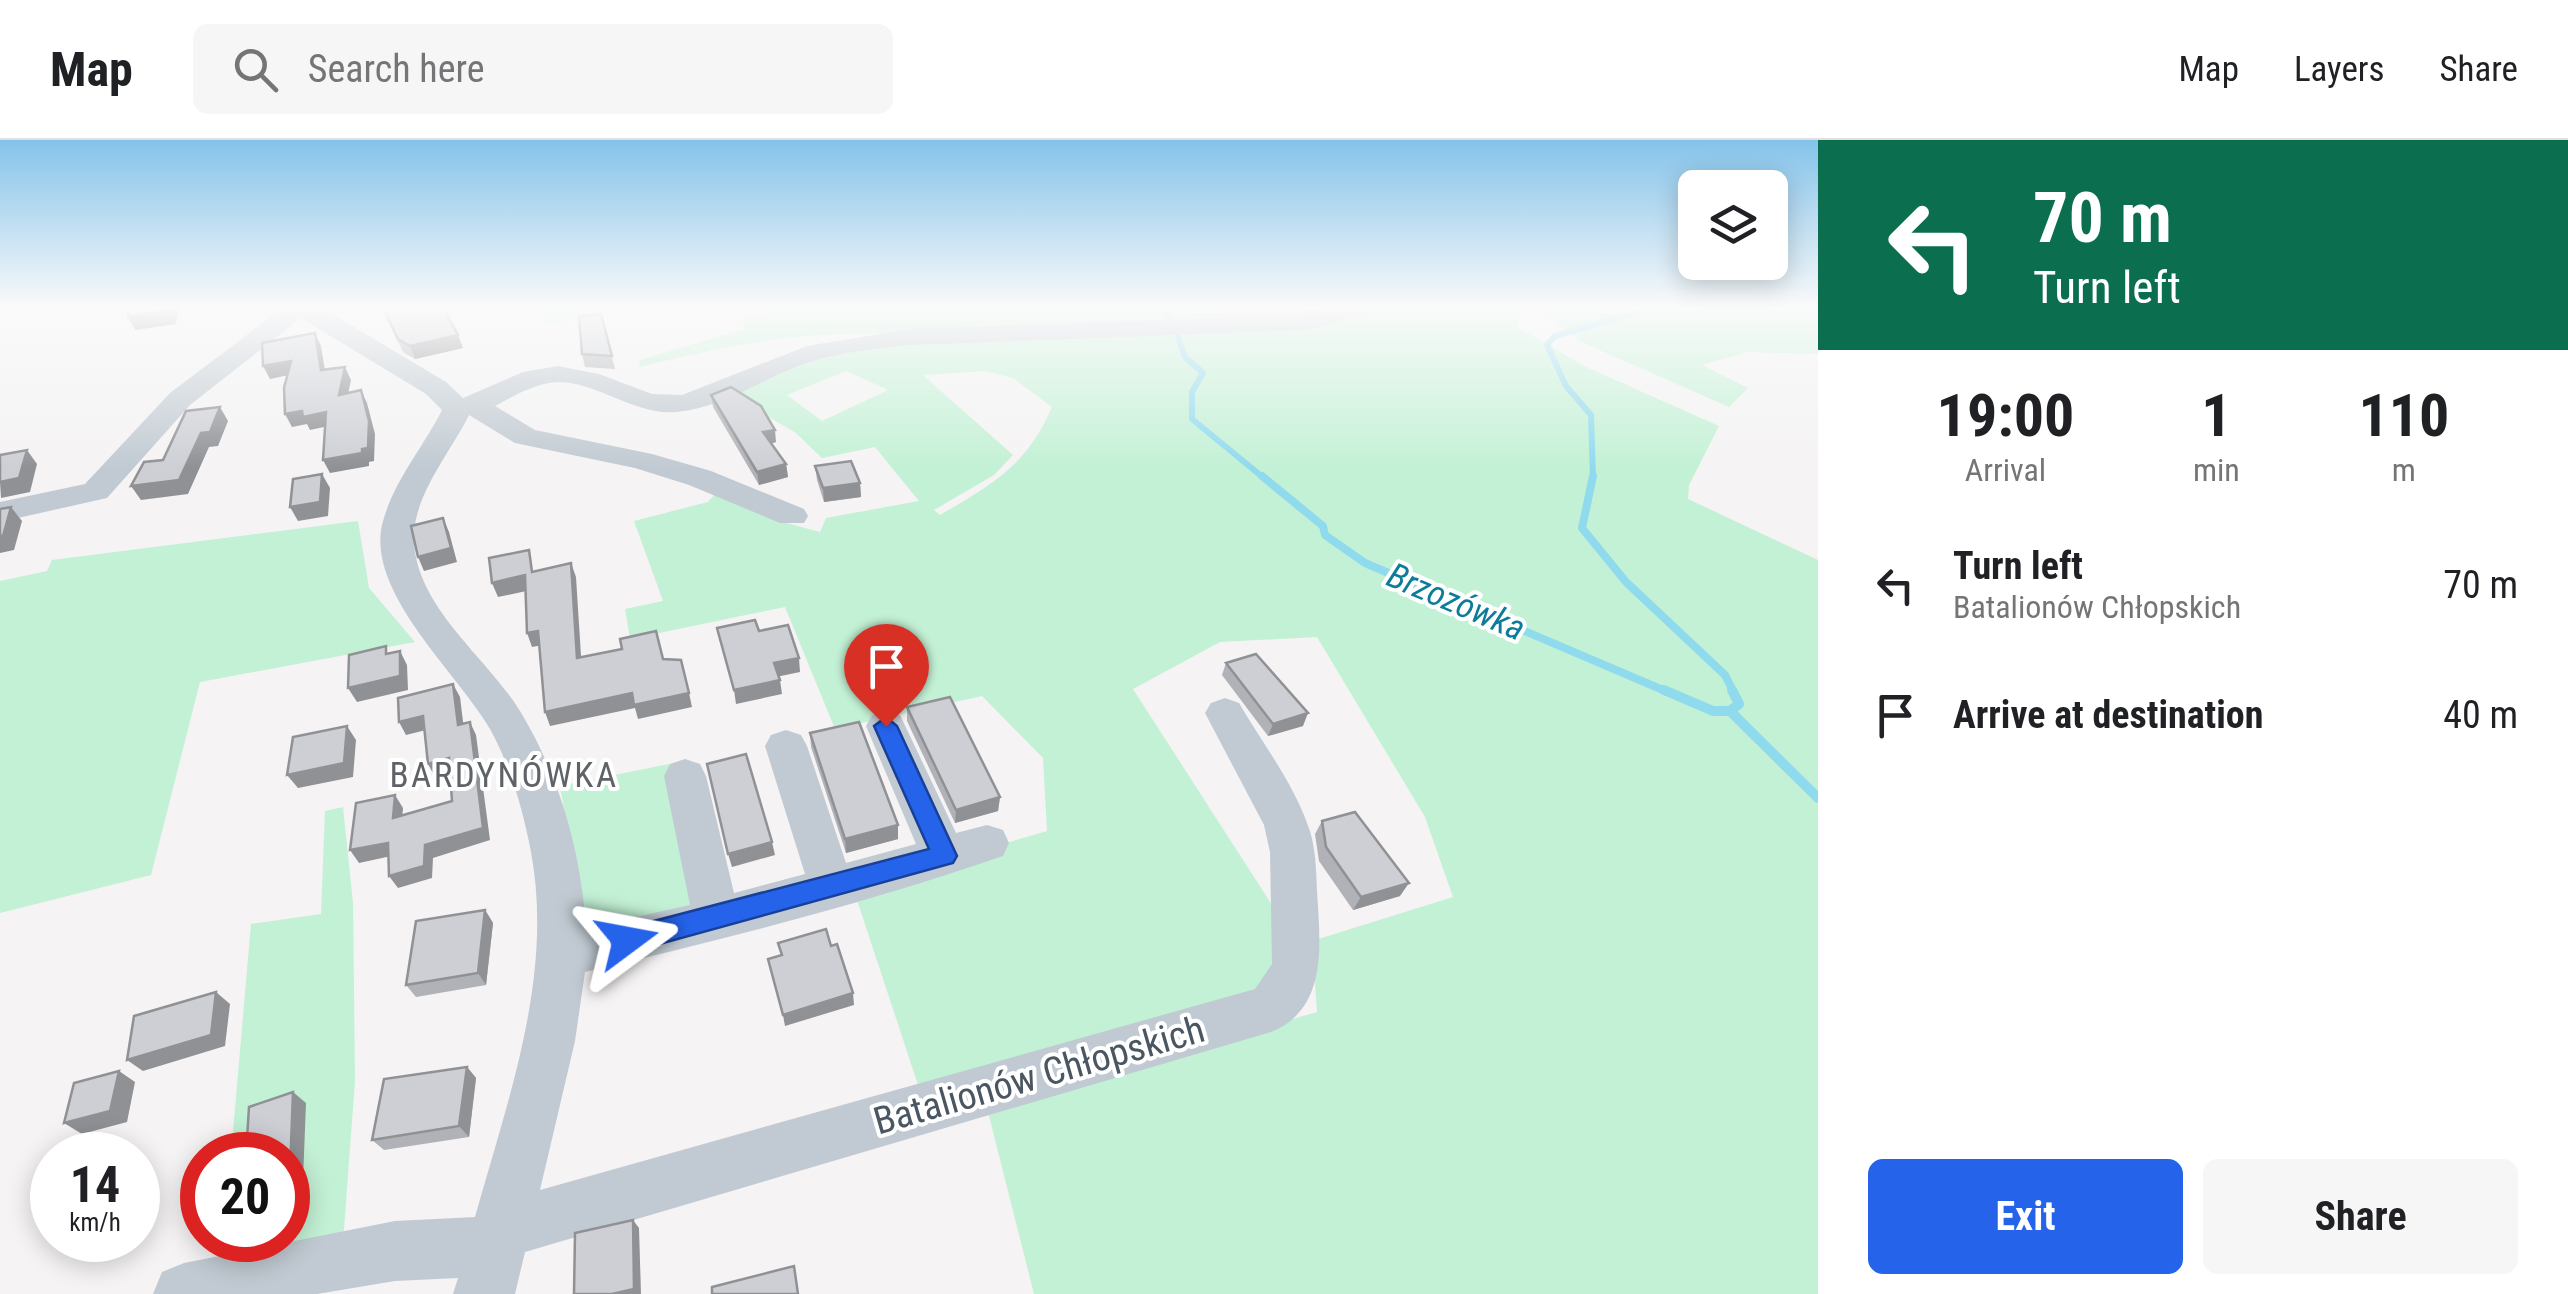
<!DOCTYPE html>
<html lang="en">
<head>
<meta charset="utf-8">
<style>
  body { margin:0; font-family:"Roboto Condensed",sans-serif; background:#f6f6f6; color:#202124; height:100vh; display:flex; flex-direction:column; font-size:38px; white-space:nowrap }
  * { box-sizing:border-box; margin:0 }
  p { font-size:32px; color:#757577 }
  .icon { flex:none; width:55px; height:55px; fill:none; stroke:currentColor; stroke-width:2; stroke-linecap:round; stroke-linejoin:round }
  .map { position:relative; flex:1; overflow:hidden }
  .sheet { display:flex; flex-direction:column; background:#fff; width:750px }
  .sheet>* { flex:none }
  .hud { background:#0b6e4f; color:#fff; overflow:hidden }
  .controls { position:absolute; left:1678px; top:30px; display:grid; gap:20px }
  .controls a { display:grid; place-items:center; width:110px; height:110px; border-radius:15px; background:#fff; box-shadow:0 5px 25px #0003; font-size:50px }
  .speed { position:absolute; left:30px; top:992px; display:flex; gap:20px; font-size:50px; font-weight:700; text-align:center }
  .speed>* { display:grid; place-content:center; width:130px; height:130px; border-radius:50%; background:#fff; box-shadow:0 5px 25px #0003; line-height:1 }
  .speed small { font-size:25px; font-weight:400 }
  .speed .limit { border:15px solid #d22; background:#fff; color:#111 }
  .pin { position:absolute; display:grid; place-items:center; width:85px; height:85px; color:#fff; margin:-102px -42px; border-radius:50% 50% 50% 0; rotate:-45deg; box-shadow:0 0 10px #0007 }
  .pin .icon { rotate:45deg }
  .me { position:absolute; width:110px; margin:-55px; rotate:77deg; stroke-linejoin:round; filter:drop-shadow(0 0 8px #0008) }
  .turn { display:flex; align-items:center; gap:35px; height:210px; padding:0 50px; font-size:45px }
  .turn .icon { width:130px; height:130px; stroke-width:2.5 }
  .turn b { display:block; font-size:70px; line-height:85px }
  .eta { display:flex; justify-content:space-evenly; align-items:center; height:170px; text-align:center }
  .eta b { font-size:60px; font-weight:700; line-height:70px }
  .action { display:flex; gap:20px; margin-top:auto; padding:20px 50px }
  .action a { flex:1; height:115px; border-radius:15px; background:#2563eb; color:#fff; font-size:40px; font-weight:700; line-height:115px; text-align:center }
  .action a+a { background:#f6f6f6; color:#202124 }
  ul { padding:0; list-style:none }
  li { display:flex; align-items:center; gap:30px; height:130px; padding:0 50px }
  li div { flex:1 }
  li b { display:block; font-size:38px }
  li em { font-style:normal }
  header { display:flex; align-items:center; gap:60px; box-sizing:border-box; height:140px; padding:0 50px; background:#fff; border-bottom:2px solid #e0e0e0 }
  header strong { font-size:48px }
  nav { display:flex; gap:55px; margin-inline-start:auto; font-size:35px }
  .search { width:700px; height:90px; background:#f6f6f6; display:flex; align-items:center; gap:25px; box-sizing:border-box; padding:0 35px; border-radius:15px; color:#757577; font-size:38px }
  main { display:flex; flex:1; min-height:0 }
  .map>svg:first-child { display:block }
  .green { fill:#c3f1d5; fill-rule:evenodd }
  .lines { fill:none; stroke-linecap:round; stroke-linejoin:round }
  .stream-far2 { stroke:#90daee; stroke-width:6 }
  .stream-far1 { stroke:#90daee; stroke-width:8 }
  .stream { stroke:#90daee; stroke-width:10 }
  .minor { fill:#c1cad2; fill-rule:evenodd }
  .wall { fill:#b0b2b7 }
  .shaded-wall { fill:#909195 }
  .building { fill:#cdcfd5; stroke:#909195; stroke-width:2.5 }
  .route { fill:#2563eb; stroke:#184099; stroke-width:2.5 }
  .labels { text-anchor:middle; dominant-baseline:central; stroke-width:8; stroke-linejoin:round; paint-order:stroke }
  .water-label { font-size:35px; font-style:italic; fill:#0c7c9b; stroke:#fff }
  .neighbourhood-label { font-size:35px; letter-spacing:2.5px; fill:#5f6368; stroke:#fff }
  .near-street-label { font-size:38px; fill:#4a5661; stroke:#fff }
</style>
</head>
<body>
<header>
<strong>Map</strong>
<div class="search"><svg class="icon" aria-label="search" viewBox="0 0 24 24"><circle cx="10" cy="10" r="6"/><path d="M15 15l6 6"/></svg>Search here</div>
<nav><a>Map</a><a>Layers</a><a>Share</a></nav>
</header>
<main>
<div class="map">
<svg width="1818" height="1154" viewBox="0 0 1818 1154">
  <rect width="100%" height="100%" fill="#f5f3f3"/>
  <g class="green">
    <path d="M542,166h134l-132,18z"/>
    <path d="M810,166h546l1,8 34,-8h128l-2,21 67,39 135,60 -30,59 -1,14 130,61v734h-784l-47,-186 330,-96 -5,-71 141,-44 -28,-80 -108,-180 -97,5 -87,47 157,244 -32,67 -337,94 -68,-206 194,-57 -4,-73 -61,-62 -147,33 -50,-122 -155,32 -5,-30 38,-8 -29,-80 74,-19 8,-9 63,28 41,11 6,-14 93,-17 -44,-54 -53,11 -26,-25 -70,-41 49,-22 119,-36c-95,-3 -163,11 -255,33l1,-7 104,-31 -1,-12zM846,231l42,19 -66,31 -35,-26zM985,231l28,7 39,29c-25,58 -59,77 -112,108l-6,-5 60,-35 19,-20 -90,-80z"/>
    <path d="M1534,166h284v48l-70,-2 -46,13 46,23 -19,19 -150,-66z"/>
    <path d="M358,381l11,67 46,54 -215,40 -49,193 -151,38v-332l47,-10 5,-11z"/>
    <path d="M669,624l29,141 -85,25 -29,-5 -24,-139z"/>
    <path d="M343,667l10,96 2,178 -13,175 -121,23 3,-39h64v-85h-57l20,-231 70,-10 4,-103z"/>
  </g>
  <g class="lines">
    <g class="stream-far2">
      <path d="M1168,166l-3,4 6,15"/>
      <path d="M1750,166h13"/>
      <path d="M1785,166l33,6"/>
      <path d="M1178,197l7,20 18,16 -11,19v27l73,60"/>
      <path d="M1593,339l-2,-64 -25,-29 -19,-41 8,-9 102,-30"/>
    </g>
    <g class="stream-far1">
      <path d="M1262,336l61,50 2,9 40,28 305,130"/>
      <path d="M1593,336l-11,52 44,54 99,93 9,18"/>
    </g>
    <g class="stream">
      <path d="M1664,550l49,21h17l88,87"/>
      <path d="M1730,571l9,-7 -7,-14"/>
    </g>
    <path class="minor" d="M285,166h34l127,76 17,16 60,-26 35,-6 41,8 53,20 30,1 125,-49 103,-17 367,-13 61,-10h43l-3,5 -72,19 -396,15c-38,4 -76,7 -112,21 -40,16 -78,42 -122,46 -46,4 -88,-39 -132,-28 -17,4 -34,14 -49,22l40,24 117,24 59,17 93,38 4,7 -4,7h-24l-91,-38 -54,-17 -120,-25 -46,-28c-18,37 -56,80 -55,124 1,68 74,119 106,172 40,66 61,141 66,217l104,-23 -26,-129 6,-12 15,-5 15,5 6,12 28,117 71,-19 -40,-128 6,-11 15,-5 15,5 6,11 39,117 70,-19 -50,-118 6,-11 14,-4 14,4 56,118 31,-8 16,5 6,13 -6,13c-136,47 -278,83 -418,116l-10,69 -35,149 715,-201 17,-25 -2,-112 -6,-27 -59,-112 6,-10 14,-5 14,5c22,38 53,78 68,120 9,22 9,46 10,68 3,51 12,118 -46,141l-746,220 -10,42h-62l5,-16 -63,3 -78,13h-164l9,-22 22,-9 211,-42 80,-4c33,-118 79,-241 56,-365 -8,-42 -20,-85 -41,-123 -32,-56 -123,-135 -108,-204 10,-42 41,-77 60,-115l-16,-16 -125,-76 -111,87 -83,93 -107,24v-20l85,-18 85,-91z"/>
  </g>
  <g class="wall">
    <path d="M382,166h74v2l-12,2 14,25 5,13 -48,11 -12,-7z"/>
    <path d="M601,174l14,55 -30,-2 -3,-13z"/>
    <path d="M711,255l65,47 -5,2 15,20 2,13 -29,8 -46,-78z"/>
    <path d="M815,326l45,17 1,14 -37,5 -7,-22z"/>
    <path d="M1226,523l77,63 -35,10 -46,-61z"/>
    <path d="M907,567l93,90 -2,14 -43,12 -48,-102z"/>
    <path d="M810,593l88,92v14l-52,14 -35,-106z"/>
    <path d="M1322,681l78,75 -47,14 -34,-49 -4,-27z"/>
    <path d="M485,770l8,13 -7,62 -70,12 -10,-12z"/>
    <path d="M467,927l9,11 -7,59 -85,13 -12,-10z"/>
  </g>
  <g class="shaded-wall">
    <path d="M170,166h9l-3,18 -41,6 -7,-13z"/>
    <path d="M440,166h16v2l-14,3z"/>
    <path d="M315,193l6,13 6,37 -6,-13z"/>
    <path d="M458,195l5,13 -48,11 -5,-13z"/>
    <path d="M291,221l7,12 -28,6 -7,-13z"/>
    <path d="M345,227l6,13 -6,28 -6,-13z"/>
    <path d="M361,250l6,13 8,31 -1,27 -5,1v4l-39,7 -7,-13z"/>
    <path d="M220,267l8,14 -10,25 -9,1 -21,47 -47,6 -10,-14 70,-53z"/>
    <path d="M302,271l24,1 7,13 -23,5 -3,-6 -15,3 -7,-13z"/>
    <path d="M775,290l1,12 -11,3 -2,-13z"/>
    <path d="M27,310l10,14 -7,28 -29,6 -1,-16z"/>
    <path d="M786,324l2,13 -29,8 -2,-13z"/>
    <path d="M322,334l8,14 -2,28 -30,5 -8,-14z"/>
    <path d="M860,343l1,14 -37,5 -1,-14z"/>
    <path d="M11,367l11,14 -8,29 -14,3v-17z"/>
    <path d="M443,378l6,14 8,30 -33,9 -6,-14z"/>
    <path d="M571,423l5,14 6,95 -5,-14z"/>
    <path d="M525,435l6,15 -33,7 -6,-14z"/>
    <path d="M538,491l5,14 -11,2 -5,-14z"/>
    <path d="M400,511l7,14 1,25 -51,12 -9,-14z"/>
    <path d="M799,518l1,14 -24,5 -2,-14z"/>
    <path d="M780,540l2,14 -46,10 -2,-14z"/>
    <path d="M453,544l7,13 5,41 -7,-13z"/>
    <path d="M632,553h57l3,14 -54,12 -3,-11 -85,18 -5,-14z"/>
    <path d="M1308,573l-5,13 -35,10 5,-12z"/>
    <path d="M423,576l7,13 -24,6 -7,-13z"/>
    <path d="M470,582l6,13 14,105 -57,18 -1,20 -34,10 -9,-12 36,-31 58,-17z"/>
    <path d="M347,586l9,14 -3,37 -55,11 -11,-13z"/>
    <path d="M449,618l7,13 -21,6 -7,-13z"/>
    <path d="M395,655l8,13 -2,23 -8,-13z"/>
    <path d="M1000,657l-2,14 -43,12 1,-13z"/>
    <path d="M898,685v14l-52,14 -1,-14z"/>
    <path d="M772,702l3,13 -43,12 -4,-13z"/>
    <path d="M388,703l8,12 -37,8 -9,-13z"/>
    <path d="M1409,743l-9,13 -47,14 8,-13z"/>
    <path d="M485,770l8,13 -7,62 -8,-12z"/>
    <path d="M216,852l14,12 -5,42 -82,25 -16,-11z"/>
    <path d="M853,853l1,12 -69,21 -2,-11z"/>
    <path d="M467,927l9,11 -7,59 -10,-11z"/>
    <path d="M119,931l16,11 -8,40 -45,12 -18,-11z"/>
    <path d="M293,952l13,11 -3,77 -15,5z"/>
    <path d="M633,1080l6,8 2,66h-29z"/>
  </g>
  <g class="building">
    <path d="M129,166h41l-1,5 -41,6z"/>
    <path d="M382,166h60l16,29 -48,11 -12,-7z"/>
    <path d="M601,174l11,42 -30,-2 -3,-38z"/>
    <path d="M315,193l6,37 24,-3 -6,28 22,-5 8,31 -1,27 -6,1v4l-39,7 3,-48 -23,5 -1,-6 -17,3 -1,-26 7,-27 -28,5 -1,-23z"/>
    <path d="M731,247l30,19 14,24 -12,2 23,32 -29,8 -46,-77z"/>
    <path d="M220,267l-10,25 -9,1 -22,47 -48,6 13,-24 19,-2 23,-49z"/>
    <path d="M27,310l-8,28 -19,4v-27z"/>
    <path d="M851,321l9,22 -37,5 -8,-22z"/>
    <path d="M322,334l-2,28 -30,5 3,-28z"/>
    <path d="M11,367l-8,29h-3v-27z"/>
    <path d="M443,378l8,30 -33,9 -7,-31z"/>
    <path d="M529,410l3,22 39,-9 6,95 45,-9 -2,-10 36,-8 7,28 18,1 8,33 -55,12 -2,-12 -87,19 -7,-81 -11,2 -2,-58 -33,8 -3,-25z"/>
    <path d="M755,480l4,11 29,-6 11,33 -25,5 6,17 -46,10 -17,-62z"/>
    <path d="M386,506v8l14,-3v25l-52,12 1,-33z"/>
    <path d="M1256,514l52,59 -35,11 -47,-61z"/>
    <path d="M453,544l5,41 12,-3 13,106 -58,17 -1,21 -35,10 -1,-33 -38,7 6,-47 39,-8 -2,23 59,-17 -3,-43 -21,6 -5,-48 -24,6 -1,-24z"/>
    <path d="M950,557l50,100 -44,13 -49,-103z"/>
    <path d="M859,582l39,103 -53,14 -35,-106z"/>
    <path d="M347,586l-3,37 -57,12 6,-38z"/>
    <path d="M746,614l26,88 -44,12 -21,-90z"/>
    <path d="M1355,672l54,71 -48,14 -35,-50 -4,-26z"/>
    <path d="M485,770l-7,63 -72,12 10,-64z"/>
    <path d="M826,789l5,17 6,-2 16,49 -70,22 -15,-56 14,-4 -4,-12z"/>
    <path d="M216,852l-5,43 -84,25 7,-44z"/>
    <path d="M467,927l-8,59 -87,14 12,-61z"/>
    <path d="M119,931l-9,40 -46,12 10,-40z"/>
    <path d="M293,952l-3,78 -2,1v-16h-42l3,-48z"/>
    <path d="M633,1080l1,69 -22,5h-38l1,-61z"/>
    <path d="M794,1126l4,28h-86v-7z"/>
  </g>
  <linearGradient id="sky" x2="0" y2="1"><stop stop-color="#85c3ea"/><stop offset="0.51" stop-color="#fafafa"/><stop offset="1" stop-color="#fafafa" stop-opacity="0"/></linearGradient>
  <rect width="1818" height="328" fill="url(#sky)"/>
  <path class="route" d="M886,577l11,9 60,130 -4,7 -326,90 -9,-4 -4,-9 4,-8 9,-4 302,-79 -55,-123z"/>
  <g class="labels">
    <g class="water-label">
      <text transform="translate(1456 462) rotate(23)">Brzozówka</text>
    </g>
    <g class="neighbourhood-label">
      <text x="504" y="635">BARDYNÓWKA</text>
    </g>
    <g class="near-street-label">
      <text transform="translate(1039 935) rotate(-16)">Batalionów Chłopskich</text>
    </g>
  </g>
</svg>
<div class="controls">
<a><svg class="icon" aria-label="layers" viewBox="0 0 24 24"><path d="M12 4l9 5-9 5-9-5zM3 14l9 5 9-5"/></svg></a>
</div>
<div class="speed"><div>14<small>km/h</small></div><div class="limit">20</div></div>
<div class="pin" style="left:886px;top:586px;background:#d93025"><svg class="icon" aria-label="arrive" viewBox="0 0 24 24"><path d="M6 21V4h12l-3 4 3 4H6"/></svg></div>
<svg class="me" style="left:627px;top:800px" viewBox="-20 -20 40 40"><path d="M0-17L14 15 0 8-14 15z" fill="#2563eb" stroke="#fff" stroke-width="4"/></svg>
</div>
<section class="sheet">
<div class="hud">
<div class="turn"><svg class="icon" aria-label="left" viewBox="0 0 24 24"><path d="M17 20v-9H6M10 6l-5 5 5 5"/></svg><div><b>70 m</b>Turn left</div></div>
</div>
<div class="eta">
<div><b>19:00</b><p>Arrival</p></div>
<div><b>1</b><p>min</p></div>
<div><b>110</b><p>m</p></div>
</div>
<ul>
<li><svg class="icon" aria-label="left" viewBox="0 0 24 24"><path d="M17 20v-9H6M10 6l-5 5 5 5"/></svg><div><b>Turn left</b><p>Batalionów Chłopskich</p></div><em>70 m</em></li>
<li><svg class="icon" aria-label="arrive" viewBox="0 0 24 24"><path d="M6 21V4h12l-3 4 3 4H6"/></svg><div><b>Arrive at destination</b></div><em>40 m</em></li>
</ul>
<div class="action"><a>Exit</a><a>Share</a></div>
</section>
</main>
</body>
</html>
